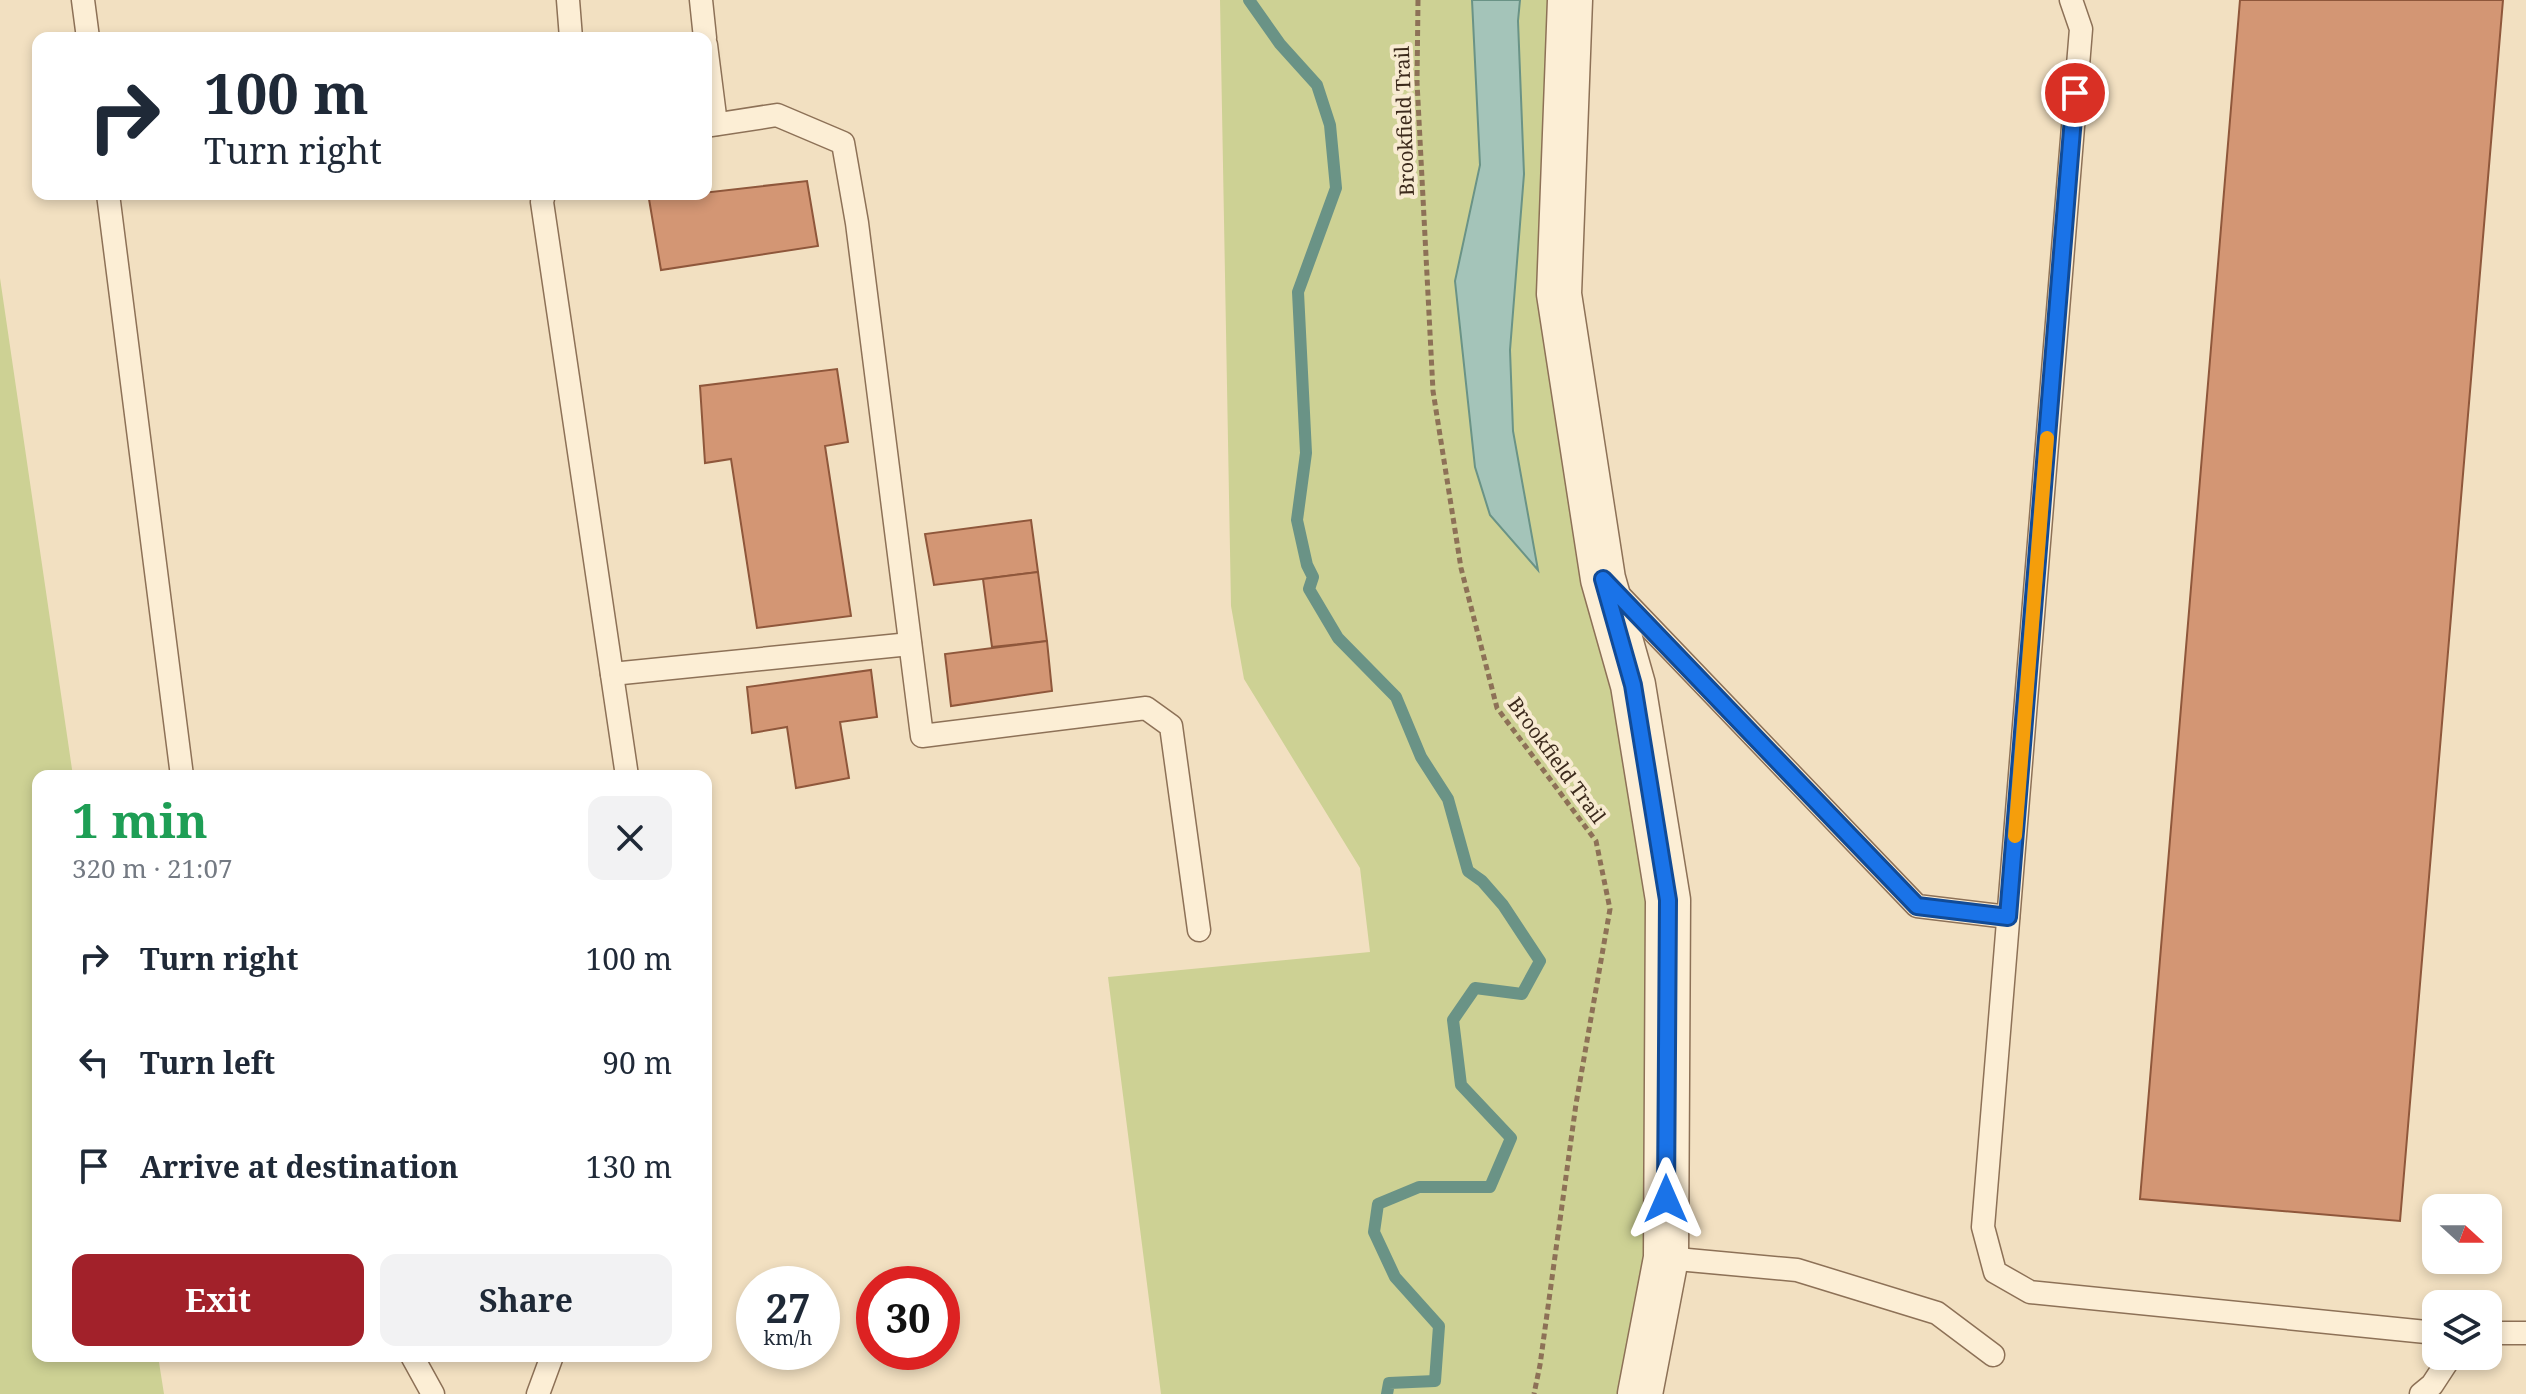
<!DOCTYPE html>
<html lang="en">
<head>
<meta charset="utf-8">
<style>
  body { margin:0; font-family:"Noto Serif",serif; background:#f2f2f3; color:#1f2937; height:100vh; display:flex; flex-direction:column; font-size:30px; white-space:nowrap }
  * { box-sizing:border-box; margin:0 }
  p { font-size:26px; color:#747a83 }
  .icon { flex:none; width:44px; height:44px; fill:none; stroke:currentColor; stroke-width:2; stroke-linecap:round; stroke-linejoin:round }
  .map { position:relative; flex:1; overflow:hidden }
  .side { position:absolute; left:32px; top:770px; width:680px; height:592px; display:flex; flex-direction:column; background:#fff; border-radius:16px; box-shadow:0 4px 12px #0003 }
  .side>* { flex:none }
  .guide { position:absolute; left:32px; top:32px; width:680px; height:168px; border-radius:16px; box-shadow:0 4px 12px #0003; background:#fff; color:#1f2937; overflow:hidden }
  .needle { width:52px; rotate:111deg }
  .fabs { position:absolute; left:2422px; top:1194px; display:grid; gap:16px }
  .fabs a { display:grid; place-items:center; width:80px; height:80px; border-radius:16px; background:#fff; box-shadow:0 4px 12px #0003; font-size:40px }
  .speed { position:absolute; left:736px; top:1266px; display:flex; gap:16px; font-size:40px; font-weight:700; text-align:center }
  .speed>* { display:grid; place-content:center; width:104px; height:104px; border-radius:50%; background:#fff; box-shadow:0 4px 12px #0003; line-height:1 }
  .speed small { font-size:20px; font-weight:400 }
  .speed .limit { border:12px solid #d22; background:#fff; color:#111 }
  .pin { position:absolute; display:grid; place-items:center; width:68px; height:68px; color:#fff; margin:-34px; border:4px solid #fff; border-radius:50%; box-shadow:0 2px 8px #0007 }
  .me { position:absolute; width:88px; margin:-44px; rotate:0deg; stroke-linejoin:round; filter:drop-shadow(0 0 6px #0008) }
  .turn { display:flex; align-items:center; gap:28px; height:168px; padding:0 40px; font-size:36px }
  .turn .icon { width:104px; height:104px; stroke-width:2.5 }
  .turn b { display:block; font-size:56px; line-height:68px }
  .round { display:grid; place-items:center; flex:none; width:84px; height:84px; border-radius:16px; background:#f2f2f3 }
  .overview { display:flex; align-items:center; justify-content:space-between; height:136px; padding:0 40px }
  h1 { font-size:48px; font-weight:700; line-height:60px; color:#1e9e55 }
  .action { display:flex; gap:16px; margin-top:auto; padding:16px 40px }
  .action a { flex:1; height:92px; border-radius:16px; background:#a2212a; color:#fff; font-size:32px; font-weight:700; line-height:92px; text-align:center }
  .action a+a { background:#f2f2f3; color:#1f2937 }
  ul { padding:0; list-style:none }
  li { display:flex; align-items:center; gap:24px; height:104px; padding:0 40px }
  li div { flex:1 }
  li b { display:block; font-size:30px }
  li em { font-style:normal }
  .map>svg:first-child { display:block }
  .green { fill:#cdd194 }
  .water { fill:#a4c4b9; stroke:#6a9386; stroke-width:2 }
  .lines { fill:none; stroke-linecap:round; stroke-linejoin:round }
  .stream { stroke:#6a9386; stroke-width:12 }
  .building { fill:#d39674; stroke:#8f573b; stroke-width:2 }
  .service-casing { stroke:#8d7157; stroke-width:25 }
  .minor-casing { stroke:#8d7157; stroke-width:47 }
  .path { stroke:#8d7157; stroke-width:5; stroke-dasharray:6 4; stroke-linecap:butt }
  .service { stroke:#fceed5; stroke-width:22 }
  .minor { stroke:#fceed5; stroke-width:44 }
  .route-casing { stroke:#114b97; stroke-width:20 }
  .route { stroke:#1a73e8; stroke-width:14 }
  .slow { stroke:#f59e0b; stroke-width:14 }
  .labels { text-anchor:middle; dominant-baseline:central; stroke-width:8; stroke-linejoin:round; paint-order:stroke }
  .street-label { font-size:20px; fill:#3c2a1c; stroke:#f8ebd2 }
</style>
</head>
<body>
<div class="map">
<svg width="2526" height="1394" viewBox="0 0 2526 1394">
  <rect width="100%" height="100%" fill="#f2e0c1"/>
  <g class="green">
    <path d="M1220,0h350l-11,294 109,606 -28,494h-479l-53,-417 262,-25 -10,-84 -116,-189 -13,-73z"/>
    <path d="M0,278l73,498h-35v580h120l6,38h-164z"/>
  </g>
  <path class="water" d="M1472,0h48l-2,21 6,153 -14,176 3,81 25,139 -48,-55 -15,-48 -20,-186 25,-116z"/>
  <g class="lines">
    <path class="stream" d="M1249,0l31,44 37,41 13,40 6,63 -38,104 8,161 -9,67 10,45 6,12 -4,12 29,49 58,59 25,60 27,42 20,72 14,10 21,24 37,56 -18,33 -47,-6 -22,32 8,65 50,53 -21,49h-71l-41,17 -4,28 21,45 44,49 -4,55 -46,2 -2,11"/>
  </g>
  <g class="building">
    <path d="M2240,0h263l-103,1221 -260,-22z"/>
    <path d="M807,181l11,65 -157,24 -12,-71z"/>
    <path d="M837,369l11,73 -23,4 26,170 -94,12 -26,-169 -26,4 -5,-77z"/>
    <path d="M1031,520l7,52 -104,13 -9,-51z"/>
    <path d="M1038,572l9,69 -55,6 -9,-68z"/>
    <path d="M1047,641l5,50 -101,15 -6,-52z"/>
    <path d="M871,670l6,47 -37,5 9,56 -53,10 -9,-61 -35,6 -5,-46z"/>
  </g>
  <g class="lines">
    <g class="service-casing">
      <g id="service">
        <path d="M83,0l5,38"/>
        <path d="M568,0l3,38"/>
        <path d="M701,0l4,38"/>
        <path d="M2071,0l10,29 -98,1198 12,45 35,20 406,41"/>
        <path d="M706,45l10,79"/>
        <path d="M706,126l71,-11 66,28 14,80 65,513 224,-28 25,18 28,204"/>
        <path d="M108,194l74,582"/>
        <path d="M544,194l-2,8 85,574"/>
        <path d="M1616,592l301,314 91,11"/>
        <path d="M612,674l298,-30"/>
        <path d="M1666,1258l131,12 140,43 56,42"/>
        <path d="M2488,1333h38"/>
        <path d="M412,1356l21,38"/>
        <path d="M538,1394l14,-38"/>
        <path d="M2421,1394l11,-9 19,-29"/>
      </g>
    </g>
    <g class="minor-casing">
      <path id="minor" d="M1570,0l-11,294 44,285 30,106 35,215 -2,358 -26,136"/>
    </g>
    <path class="path" d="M1418,0l-1,82 16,309 28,177 36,140 99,133 14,68 -34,195 -36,261 -6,29"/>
    <use href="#service" class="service"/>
    <use href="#minor" class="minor"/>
  </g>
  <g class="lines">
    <g class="route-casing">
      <path id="route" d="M1666,1199l2,-299 -35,-215 -30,-106 314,327 91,11 67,-824"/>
    </g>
    <use href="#route" class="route"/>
    <path class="slow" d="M2015,836l32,-398"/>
  </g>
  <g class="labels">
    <g class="street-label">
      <text transform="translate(1404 121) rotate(-92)">Brookfield Trail</text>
      <text transform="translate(1557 760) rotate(54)">Brookfield Trail</text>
    </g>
  </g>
</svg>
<div class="fabs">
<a><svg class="needle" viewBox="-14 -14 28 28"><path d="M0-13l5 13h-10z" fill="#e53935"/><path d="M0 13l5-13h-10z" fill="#747a83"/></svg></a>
<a><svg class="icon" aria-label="layers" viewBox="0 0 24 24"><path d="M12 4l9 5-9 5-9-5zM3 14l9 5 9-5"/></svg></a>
</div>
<div class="speed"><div>27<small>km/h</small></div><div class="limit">30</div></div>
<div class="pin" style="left:2075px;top:93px;background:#d93025"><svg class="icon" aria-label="arrive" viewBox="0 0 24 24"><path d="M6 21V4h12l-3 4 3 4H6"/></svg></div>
<svg class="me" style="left:1666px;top:1199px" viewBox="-20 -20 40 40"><path d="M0-17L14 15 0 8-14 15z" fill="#1a73e8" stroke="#fff" stroke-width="4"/></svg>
<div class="guide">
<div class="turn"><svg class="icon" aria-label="right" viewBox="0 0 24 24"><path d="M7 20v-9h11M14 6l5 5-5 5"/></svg><div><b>100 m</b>Turn right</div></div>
</div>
<section class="side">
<div class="overview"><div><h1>1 min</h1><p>320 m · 21:07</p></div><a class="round"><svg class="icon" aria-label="close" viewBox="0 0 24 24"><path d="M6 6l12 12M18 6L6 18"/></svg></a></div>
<ul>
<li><svg class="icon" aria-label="right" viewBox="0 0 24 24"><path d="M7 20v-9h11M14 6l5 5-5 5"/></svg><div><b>Turn right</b></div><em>100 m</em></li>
<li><svg class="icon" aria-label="left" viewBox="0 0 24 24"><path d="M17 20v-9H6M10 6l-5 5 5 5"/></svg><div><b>Turn left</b></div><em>90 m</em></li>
<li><svg class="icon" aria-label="arrive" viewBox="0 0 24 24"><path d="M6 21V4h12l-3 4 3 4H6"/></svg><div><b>Arrive at destination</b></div><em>130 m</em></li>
</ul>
<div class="action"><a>Exit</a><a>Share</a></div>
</section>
</div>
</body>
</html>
